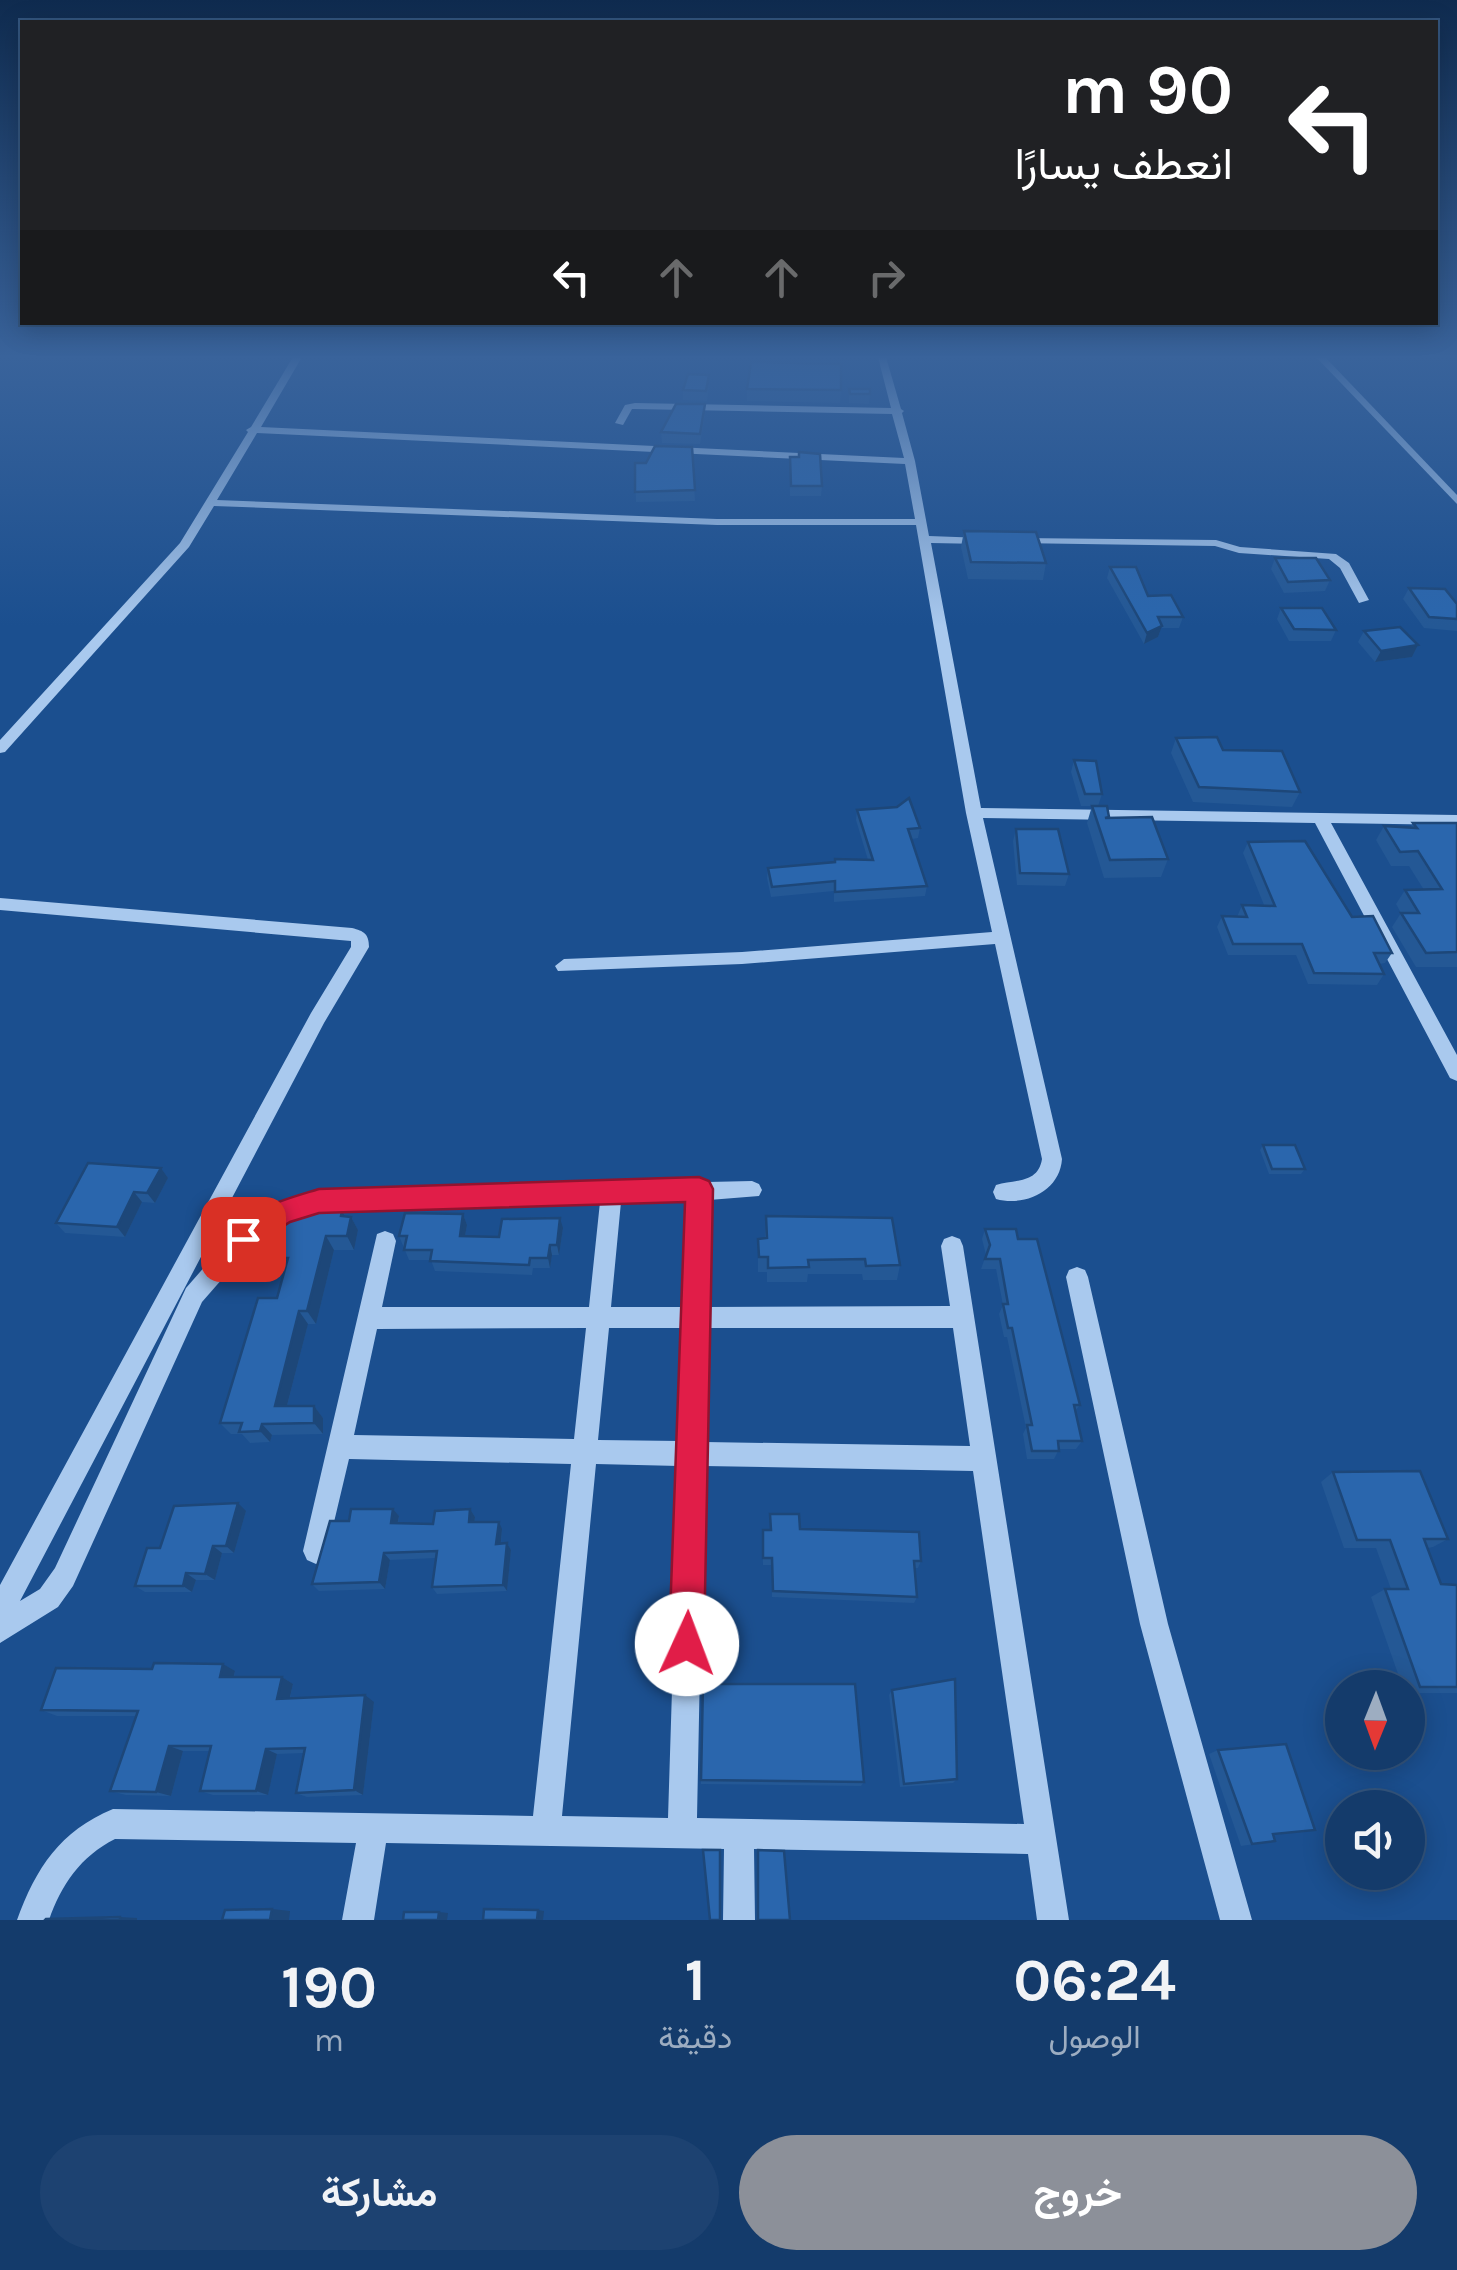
<!DOCTYPE html>
<html lang="ar">
<head>
<meta charset="utf-8">
<style>
  body { margin:0; font-family:Karla,Vazirmatn,sans-serif; background:#1d4271; color:#f1f3f6; direction:rtl; height:100vh; display:flex; flex-direction:column; font-size:38px; white-space:nowrap }
  * { box-sizing:border-box; margin:0 }
  p { font-size:32px; color:#9dadc1 }
  .icon { flex:none; width:55px; height:55px; fill:none; stroke:currentColor; stroke-width:2; stroke-linecap:round; stroke-linejoin:round }
  .map { position:relative; height:1920px; overflow:hidden; direction:ltr }
  .panel { display:flex; flex-direction:column; background:#143b6b; flex:1 }
  .panel>* { flex:none }
  .top-card { position:absolute; left:20px; top:20px; width:1418px; height:305px; border-radius:0px; box-shadow:0 5px 25px #0003,0 0 0 2px #33557e; direction:rtl; background:#202124; color:#fff; overflow:hidden }
  .needle { width:65px; rotate:181deg }
  .buttons { position:absolute; left:1325px; top:1670px; display:grid; gap:20px }
  .buttons a { display:grid; place-items:center; width:100px; height:100px; border-radius:50%; background:#143b6b; box-shadow:0 5px 25px #0003,0 0 0 2px #33557e; font-size:50px }
  .pin { position:absolute; display:grid; place-items:center; width:85px; height:85px; color:#fff; margin:-42px; border-radius:20px; box-shadow:0 5px 15px #0006 }
  .me { position:absolute; width:110px; margin:-55px; rotate:2deg; stroke-linejoin:round; filter:drop-shadow(0 0 8px #0008) }
  .turn { display:flex; align-items:center; gap:35px; height:210px; padding:0 40px; font-size:45px }
  .turn .icon { width:130px; height:130px; stroke-width:2.5 }
  .turn b { display:block; font-size:70px; line-height:85px }
  .lanes { display:flex; align-items:center; height:95px; padding:0 40px; background:#0003; justify-content:center; gap:50px; direction:ltr }
  .lanes .off { opacity:.35 }
  .eta { display:flex; justify-content:space-evenly; align-items:center; height:170px; text-align:center }
  .eta b { font-size:60px; font-weight:700; line-height:70px }
  .button { display:flex; gap:20px; margin-top:auto; padding:20px 40px }
  .button a { flex:1; height:115px; border-radius:60px; background:#8c9099; color:#fff; font-size:40px; font-weight:700; line-height:115px; text-align:center }
  .button a+a { background:#1d4271; color:#f1f3f6 }
  .map>svg:first-child { display:block }
  .lines { fill:none; stroke-linecap:round; stroke-linejoin:round }
  .minor { fill:#a9c9ee; fill-rule:evenodd }
  .wall { fill:#245895 }
  .shaded-wall { fill:#1d4779 }
  .building { fill:#2a66ad; stroke:#1d4779; stroke-width:2.5 }
  .route { fill:#e11d48; stroke:#92132f; stroke-width:2.5 }
</style>
</head>
<body>
<div class="map">
<svg width="1457" height="1920" viewBox="0 0 1457 1920">
  <rect width="100%" height="100%" fill="#1b4f8f"/>
  <g class="lines">
    <g class="minor">
      <path d="M293,357h9l-41,70 643,31 -12,-44 -257,-5h-3l-9,16 -8,-2 10,-18 10,-2 256,5 -13,-51h8l15,52 3,2 -2,2 13,48 14,75 54,2 6,3 -6,3 -52,-1 50,265 476,7v10l-126,-2 126,232v26l-7,-3 -135,-255 -332,-5 79,341c-2,32 -37,48 -66,40l-3,-7 3,-7c19,-6 42,-1 46,-26l-47,-215 -253,20 -184,7 -3,-5 9,-7 178,-7 250,-20 -26,-119 -50,-288h-199l-503,-19 -25,41 -184,205 -5,1v-13l180,-197 68,-111 -2,-2 5,-3zM257,433l648,31 10,55h-198l-500,-19z"/>
      <path d="M1316,357h9l132,138v9z"/>
      <path d="M1019,538l197,2 24,7 96,7 13,9 20,37 -10,3 -19,-35 -11,-9 -90,-6 -24,-7 -200,-3v-4z"/>
      <path d="M0,898l352,30c12,3 17,6 17,19l-45,76 -304,578 20,-12 15,-21 131,-280 49,-56 40,-27 44,-13 285,-8 8,-3 7,3 133,-3 7,3 3,6 -3,6 -50,4 -2,107 243,-1 -9,-60 3,-7 8,-3 8,3 3,7 106,674h-32l-9,-66 -274,-5 1,71h-32l1,-71 -338,-6 -12,77h-32l14,-77 -241,-4c-34,17 -54,46 -66,81h-32c19,-52 43,-89 96,-111l420,7 38,-352 -222,-5 -24,101 -9,4 -9,-4 -4,-9 74,-317 8,-3 8,3 3,7 -14,66h207l11,-105 -281,8 -31,10 -37,26 -49,56 -129,284 -15,21 -58,36v-58l311,-572 40,-66v-6l-351,-31zM688,1201l-3,106h-74l10,-105zM586,1328l-12,111 -220,-4 23,-106zM609,1328h75l-4,113 -82,-1zM707,1328h246l17,118 -265,-4zM596,1464l83,2 -11,352 -106,-2zM704,1466l269,5 51,353 -327,-6z"/>
      <path d="M1077,1267l8,3 3,7 80,347 84,296h-32l-80,-296 -74,-347 3,-7z"/>
    </g>
  </g>
  <g class="wall">
    <path d="M709,385l-2,16 -24,-1v-10z"/>
    <path d="M747,389l94,1 -1,13 -93,-2z"/>
    <path d="M849,389l21,5 -1,10 -20,-1z"/>
    <path d="M705,414l-5,30 -38,-1 -1,-11z"/>
    <path d="M692,447l3,54 -59,1 -1,-39h11z"/>
    <path d="M790,457l32,29 -1,10h-31z"/>
    <path d="M964,531l82,32 -3,17 -75,-1 -7,-32z"/>
    <path d="M1275,558l55,22 -5,11 -41,2 -13,-24z"/>
    <path d="M1110,567l38,29 35,21 -4,11h-18l-3,9 -14,7 -37,-66z"/>
    <path d="M1409,588l48,16v27l-33,-3 -21,-29z"/>
    <path d="M1281,608l55,22 -5,11h-42l-12,-22z"/>
    <path d="M1364,631l54,14 -6,12 -37,5 -17,-20z"/>
    <path d="M1176,738l47,12 77,42 -8,15 -99,-5 -22,-49z"/>
    <path d="M1074,760l28,34 -4,12 11,12 59,41 -7,18 -57,1 -17,-55 5,-17h-11l-10,-34z"/>
    <path d="M857,810l63,18 -2,10 -6,1 15,47 -2,10 -91,6v-11l-63,6 -4,-19 1,-10 100,-8 -12,-40z"/>
    <path d="M1413,823h44v144h-41l-24,-40 9,-14 -5,-9 9,-14h19l-15,-24h-18l-15,-26 8,-14 26,2z"/>
    <path d="M1016,829l53,45 -4,12 -48,-1 -4,-44z"/>
    <path d="M1248,842l104,75 40,36 -7,10 -6,1 5,10 -7,11 -69,-1 -12,-29h-68l-11,-28 5,-11 15,1 5,-12h22l-21,-52z"/>
    <path d="M1263,1145l42,24 -4,5h-32l-9,-24z"/>
    <path d="M161,1168l7,10 -13,25 -13,-1 -17,35 -60,-4 -9,-10z"/>
    <path d="M313,1210l29,1 4,6h5l7,13 -4,20h-20l-18,74h-8l-21,82h27l9,12v16l-51,1 -2,7 -20,1 -8,-9h-11l-11,-11 57,-125 7,-27h-10l-9,-13z"/>
    <path d="M463,1214l4,11 -2,11 34,1 64,-9 -4,27h-7l-2,13h-17l-1,7 -97,-4 -4,-11h-22l-10,-24z"/>
    <path d="M766,1216l134,49 -3,15h-34l-1,-6h-54l-1,8h-40v-10h-9v-33l7,-1z"/>
    <path d="M985,1229l33,10 62,166 -5,6 7,30 -6,8h-17l-5,10h-27l-4,-25 3,-6 -19,-91h-3l-5,-23 4,-9 -7,-36h-15l5,-14 -4,-16z"/>
    <path d="M1333,1472l115,67 -15,8 -5,1 13,36 16,1v108h-49v-5h-5l-32,-91 14,-8h6l-15,-41h-32l-23,-66z"/>
    <path d="M393,1509l6,7 -1,7 35,1 37,-15 5,8 -1,5 28,7 -1,15 6,-1 4,7 -4,41 -70,3 -5,-7 4,-29 -46,2 -5,29 -66,2 -7,-7 37,-63z"/>
    <path d="M246,1511l-12,42h-12l-7,27h-19l-4,12h-47l-10,-6 25,-38z"/>
    <path d="M770,1514l30,15 121,32 -3,7h-3l2,29 -3,6 -142,-6v-32h-9l-1,-28 8,-7z"/>
    <path d="M235,1671l-1,6h48l11,7 -3,14 84,4 -11,93 -56,2 -11,-4 8,-40 -27,1 -9,41h-55l-13,-4 10,-40h-27l-12,45 -45,-1 -16,-4 26,-75h-79l-16,-6z"/>
    <path d="M892,1690l65,89 -4,4 -53,4 -11,-92z"/>
    <path d="M1218,1750l97,80 -42,5 2,6 -34,5 -32,-92z"/>
    <path d="M701,1780l163,2 -3,4 -160,-2z"/>
  </g>
  <g class="shaded-wall">
    <path d="M1162,626l-4,11 -14,7 3,-11z"/>
    <path d="M1418,645l-6,12 -37,5 6,-11z"/>
    <path d="M161,1168l7,10 -13,25 -8,-10z"/>
    <path d="M134,1192l8,10 -17,35 -8,-10z"/>
    <path d="M342,1211l8,13 1,-7 7,13 -4,20 -7,-14 -6,-20z"/>
    <path d="M463,1214l4,11 -4,21 -3,-10z"/>
    <path d="M560,1218l3,10 -4,27 -2,-10z"/>
    <path d="M326,1236l8,14 -18,74 -9,-13z"/>
    <path d="M550,1245l2,10 -2,13 -2,-10z"/>
    <path d="M299,1311l9,13 -24,93 -9,-11z"/>
    <path d="M314,1406l9,12v16l-9,-11z"/>
    <path d="M262,1424l10,11 -2,7 -10,-11z"/>
    <path d="M238,1503l8,8 -12,42 -8,-7z"/>
    <path d="M393,1509l6,7 -3,14 -5,-7z"/>
    <path d="M470,1509l5,8 -2,13 -4,-8z"/>
    <path d="M499,1522l3,7 -2,22 -4,-7z"/>
    <path d="M507,1543l4,7 -4,41 -4,-6z"/>
    <path d="M213,1546l9,7 -7,27 -10,-6z"/>
    <path d="M384,1553l6,7 -5,29 -6,-7z"/>
    <path d="M186,1573l10,7 -4,12 -9,-6z"/>
    <path d="M223,1664l12,7 -3,12 -12,-6z"/>
    <path d="M282,1677l11,7 -5,21 -11,-6z"/>
    <path d="M365,1695l9,7 -11,93 -9,-5z"/>
    <path d="M169,1746l14,5 -12,45 -15,-4z"/>
    <path d="M266,1749l11,5 -9,41 -12,-4z"/>
    <path d="M272,1909l18,2 -1,9h-19z"/>
    <path d="M538,1910l6,1 -1,9h-6z"/>
    <path d="M439,1912l9,1 -1,7h-9z"/>
    <path d="M120,1917l17,1v2h-17z"/>
  </g>
  <g class="building">
    <path d="M751,362l90,2v26l-94,-1z"/>
    <path d="M688,374l21,1 -3,16 -23,-1z"/>
    <path d="M849,389h21v5h-20z"/>
    <path d="M676,404h29l-5,30 -39,-2z"/>
    <path d="M655,446l37,1 3,43 -60,2v-29h11z"/>
    <path d="M799,452l21,2 2,32h-31l-1,-29h9z"/>
    <path d="M964,531l72,1 10,31 -75,-1z"/>
    <path d="M1275,558h41l14,22 -42,2z"/>
    <path d="M1110,567h26l12,29 23,-1 12,22h-25l4,9 -15,7z"/>
    <path d="M1409,588l36,1 12,15v15l-28,-2z"/>
    <path d="M1281,608h41l14,22 -42,-1z"/>
    <path d="M1400,627l18,18 -37,6 -17,-20z"/>
    <path d="M1217,737l6,13 59,1 18,41 -101,-5 -23,-49z"/>
    <path d="M1074,760l22,1 6,33h-17z"/>
    <path d="M909,798l11,30 -12,1 19,57 -92,6v-11l-63,6 -4,-19 67,-6v-3l38,1 -16,-50 40,-3z"/>
    <path d="M1092,806h15l2,11 -4,1 47,-1 16,42 -58,1z"/>
    <path d="M1413,823h44v129l-31,1 -25,-40h18l-14,-23 37,-1 -24,-38 -18,1 -16,-26 33,2z"/>
    <path d="M1016,829h42l11,45 -49,-1z"/>
    <path d="M1305,841l47,76 21,-1 19,37h-18l10,21 -70,-1 -12,-29h-69l-11,-28 25,1 -5,-12 33,1 -27,-64z"/>
    <path d="M1263,1145h32l10,24h-33z"/>
    <path d="M88,1163l73,5 -14,25 -13,-1 -17,35 -61,-4z"/>
    <path d="M297,1205h13l-2,5 34,1 -1,5 10,1 -4,19h-21l-19,75h-8l-24,95h39v17l-52,1 -2,7 -21,1 3,-9h-22l38,-125h19l11,-40h-23l15,-47z"/>
    <path d="M405,1213l58,1 -3,22 39,1 3,-18 58,-1 -3,27h-7l-2,13h-18l-1,7 -99,-4 2,-11h-28l3,-14h-8z"/>
    <path d="M766,1216l126,2 8,47 -34,1 -1,-7 -57,1 1,7 -41,1v-11h-9l-1,-18 9,-1z"/>
    <path d="M985,1229h31l2,10h19l43,166h-6l8,36h-24l1,10h-27l-5,-26h5l-20,-97h-4l-5,-24h5l-8,-45h-15l5,-14z"/>
    <path d="M1420,1471l28,68h-24l17,45 16,1v102h-37l-35,-98h23l-18,-49h-33l-24,-68z"/>
    <path d="M238,1503l-12,43h-13l-8,28 -19,-1 -3,13h-48l12,-38h13l14,-42z"/>
    <path d="M351,1509h42l-2,14 42,1 2,-13 35,-2 -1,13h30l-3,22 11,-1 -4,42 -71,2 5,-36 -53,2 -5,29 -67,2 18,-63h19z"/>
    <path d="M770,1514h29l1,15 119,3 2,29h-7l3,36 -144,-6 -1,-33h-9v-28h8z"/>
    <path d="M154,1663l69,1 -3,13h62l-5,22 88,-4 -11,95 -58,3 9,-45 -39,1 -10,42h-56l11,-45h-42l-13,46 -46,-1 28,-80 -97,-1 15,-42 96,1z"/>
    <path d="M955,1679l2,100 -53,5 -12,-94z"/>
    <path d="M703,1684h152l9,98 -163,-2z"/>
    <path d="M1286,1744l29,86 -42,4 2,7 -23,3 -34,-94z"/>
    <path d="M703,1850h17v70h-10z"/>
    <path d="M758,1850l26,1 6,69h-32z"/>
    <path d="M272,1909l-2,11h-48l3,-10z"/>
    <path d="M484,1909l54,1 -1,10h-54z"/>
    <path d="M404,1912h35l-1,8h-35z"/>
    <path d="M120,1917v3h-75l1,-1z"/>
  </g>
  <linearGradient id="sky" x2="0" y2="1"><stop stop-color="#0f2b4f"/><stop offset="0.57" stop-color="#39639b"/><stop offset="1" stop-color="#39639b" stop-opacity="0"/></linearGradient>
  <rect width="1457" height="626" fill="url(#sky)"/>
  <path class="route" d="M699,1177l10,4 4,8 -9,455 -5,12 -12,5 -13,-5 -5,-12 16,-442 -366,11 -29,9 -47,30 -10,-4 -4,-9c14,-30 61,-41 90,-50z"/>
</svg>
<div class="buttons">
<a><svg class="needle" viewBox="-14 -14 28 28"><path d="M0-13l5 13h-10z" fill="#e53935"/><path d="M0 13l5-13h-10z" fill="#9dadc1"/></svg></a>
<a><svg class="icon" aria-label="sound" viewBox="0 0 24 24"><path d="M4 9h4l5-4v14l-5-4H4zM17 9q2 3 0 6"/></svg></a>
</div>
<div class="pin" style="left:243px;top:1239px;background:#d93025"><svg class="icon" aria-label="arrive" viewBox="0 0 24 24"><path d="M6 21V4h12l-3 4 3 4H6"/></svg></div>
<svg class="me" style="left:687px;top:1644px" viewBox="-20 -20 40 40"><circle r="19" fill="#fff"/><path d="M0-13L10 11 0 6-10 11z" fill="#e11d48"/></svg>
<div class="top-card">
<div class="turn"><svg class="icon" aria-label="left" viewBox="0 0 24 24"><path d="M17 20v-9H6M10 6l-5 5 5 5"/></svg><div><b>90 m</b>انعطف يسارًا</div></div>
<div class="lanes"><svg class="icon" aria-label="left" viewBox="0 0 24 24"><path d="M17 20v-9H6M10 6l-5 5 5 5"/></svg><svg class="icon off" aria-label="ahead" viewBox="0 0 24 24"><path d="M12 20V5M6 11l6-6 6 6"/></svg><svg class="icon off" aria-label="ahead" viewBox="0 0 24 24"><path d="M12 20V5M6 11l6-6 6 6"/></svg><svg class="icon off" aria-label="right" viewBox="0 0 24 24"><path d="M7 20v-9h11M14 6l5 5-5 5"/></svg></div>
</div>
</div>
<section class="panel">
<div class="eta">
<div><b>06:24</b><p>الوصول</p></div>
<div><b>1</b><p>دقيقة</p></div>
<div><b>190</b><p>m</p></div>
</div>
<div class="button"><a>خروج</a><a>مشاركة</a></div>
</section>
</body>
</html>
